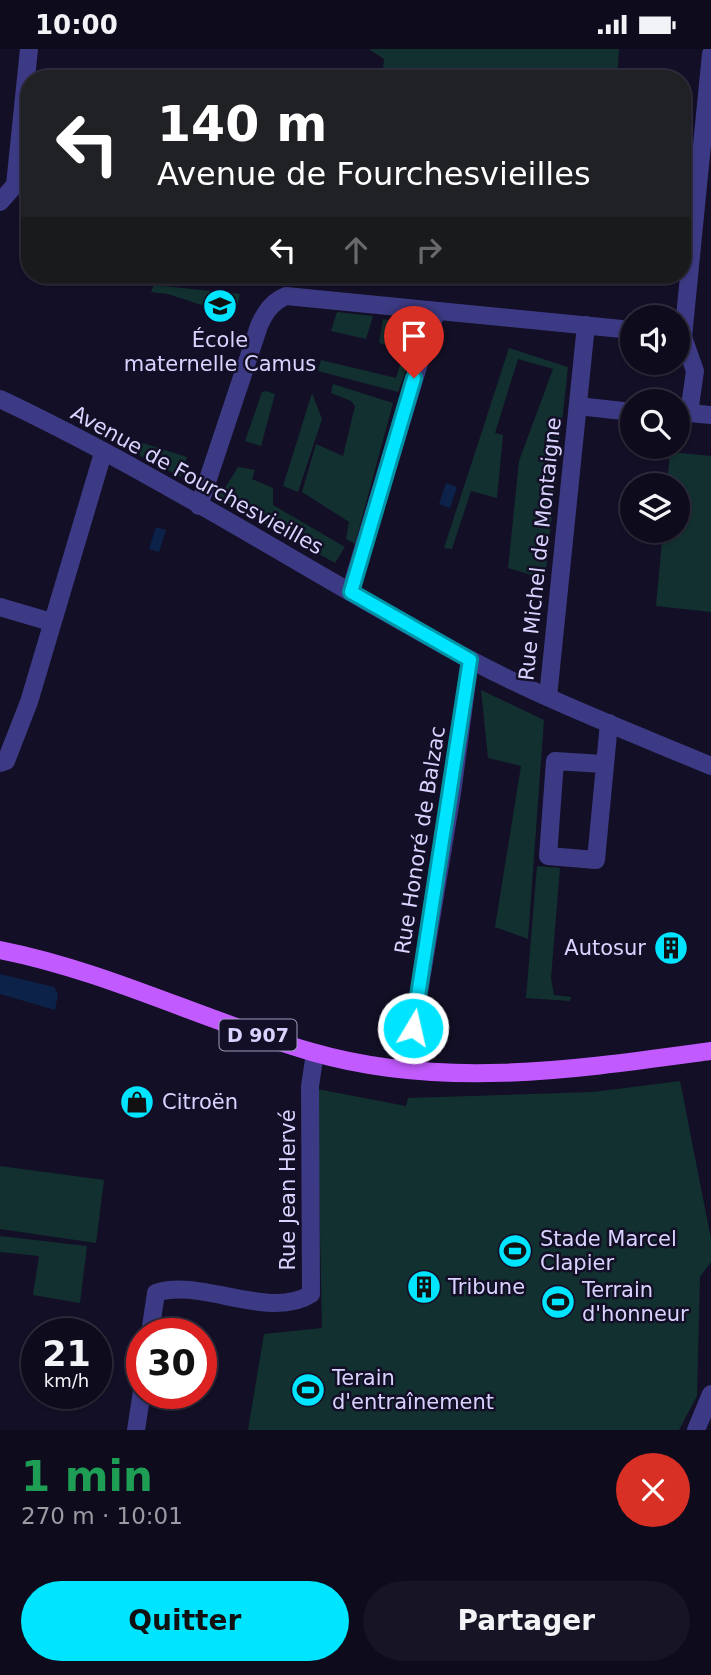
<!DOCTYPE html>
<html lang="fr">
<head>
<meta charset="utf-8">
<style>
  body { margin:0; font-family:"DejaVu Sans",sans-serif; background:#171425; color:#f1f3f6; height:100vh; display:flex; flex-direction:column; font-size:26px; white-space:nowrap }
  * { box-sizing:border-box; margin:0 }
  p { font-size:23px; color:#9b9ba3 }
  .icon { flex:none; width:38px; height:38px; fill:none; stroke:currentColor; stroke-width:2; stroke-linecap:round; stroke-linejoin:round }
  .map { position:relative; height:1381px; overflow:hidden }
  .drawer { display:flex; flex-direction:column; background:#0e0b1c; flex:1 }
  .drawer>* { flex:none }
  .top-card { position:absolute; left:21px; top:21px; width:670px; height:214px; border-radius:28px; box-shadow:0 2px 5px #0004,0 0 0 2px #2e2b3b; background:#202124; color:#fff; overflow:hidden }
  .buttons { position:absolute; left:620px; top:256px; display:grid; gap:14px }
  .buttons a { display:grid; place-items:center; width:70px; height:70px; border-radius:50%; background:#0e0b1c; box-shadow:0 2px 5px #0004,0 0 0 2px #2e2b3b; font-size:35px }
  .speed { position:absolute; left:21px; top:1269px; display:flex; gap:14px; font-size:35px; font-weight:700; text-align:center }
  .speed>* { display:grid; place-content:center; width:91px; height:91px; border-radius:50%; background:#0e0b1c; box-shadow:0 2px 5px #0004,0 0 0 2px #2e2b3b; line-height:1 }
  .speed small { font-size:18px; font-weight:400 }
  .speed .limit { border:10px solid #d22; background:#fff; color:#111 }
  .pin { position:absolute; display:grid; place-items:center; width:60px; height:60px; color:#fff; margin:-72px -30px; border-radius:50% 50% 50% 0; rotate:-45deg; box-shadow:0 0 7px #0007 }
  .pin .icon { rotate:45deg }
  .me { position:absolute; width:77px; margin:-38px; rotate:9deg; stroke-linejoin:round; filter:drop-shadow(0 0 5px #0008) }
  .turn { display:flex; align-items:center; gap:24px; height:147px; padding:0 21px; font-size:32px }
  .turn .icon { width:91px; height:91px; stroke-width:2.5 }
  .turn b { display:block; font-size:49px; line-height:60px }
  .lanes { display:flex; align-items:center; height:66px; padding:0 21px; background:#0003; justify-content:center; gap:35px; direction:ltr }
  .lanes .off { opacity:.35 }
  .round { display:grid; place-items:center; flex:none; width:74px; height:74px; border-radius:37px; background:#171425 }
  .summary { display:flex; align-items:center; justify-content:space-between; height:119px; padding:0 21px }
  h1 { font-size:42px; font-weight:700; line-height:52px; color:#1e9e55 }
  .cta { display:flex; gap:14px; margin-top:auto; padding:14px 21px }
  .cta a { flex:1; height:80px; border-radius:42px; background:#00e5ff; color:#111; font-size:28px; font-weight:700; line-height:80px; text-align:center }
  .cta a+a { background:#171425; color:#f1f3f6 }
  .status { display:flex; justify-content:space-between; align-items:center; height:49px; padding:0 35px; background:#0e0b1c; direction:ltr }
  .status svg { height:19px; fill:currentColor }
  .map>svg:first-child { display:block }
  .green { fill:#12302f }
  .water { fill:#0c2248 }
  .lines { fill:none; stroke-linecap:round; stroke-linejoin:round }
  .minor { stroke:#3d3a85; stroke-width:18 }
  .primary { stroke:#c25bff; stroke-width:18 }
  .route-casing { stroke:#0095a6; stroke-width:18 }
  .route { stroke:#00e5ff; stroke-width:12 }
  .labels { text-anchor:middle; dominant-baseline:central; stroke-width:5; stroke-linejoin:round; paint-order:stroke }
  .shield { fill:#130f26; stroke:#9e99be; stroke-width:2 }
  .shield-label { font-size:19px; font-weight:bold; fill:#d9d4ff }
  .poi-label { font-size:21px; fill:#d9d4ff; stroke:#130f26; text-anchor:start }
  .street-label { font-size:21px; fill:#d9d4ff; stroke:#130f26 }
</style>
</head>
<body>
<div class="status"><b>10:00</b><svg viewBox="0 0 49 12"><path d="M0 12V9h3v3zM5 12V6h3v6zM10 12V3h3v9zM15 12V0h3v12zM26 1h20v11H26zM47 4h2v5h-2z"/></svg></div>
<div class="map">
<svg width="711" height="1381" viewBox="0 0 711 1381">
  <rect width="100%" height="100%" fill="#130f26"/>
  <g class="green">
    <path d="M369,0h250l-2,30h-235l2,-20z"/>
    <path d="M154,236l86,9 -5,22 -67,-22 -17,-2z"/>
    <path d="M337,263l36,4 -7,23 -35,-8z"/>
    <path d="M383,270l28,4 7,13 -20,56 -80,-21 3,-11 75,18 8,-27 -25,-8z"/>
    <path d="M509,299l59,19 -23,212 -37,-11 11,-107 34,-92 -35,-10 -23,74 8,2 -6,63 -26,-7 -19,58 -8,-1z"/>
    <path d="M333,335l60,19 -38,141 -9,-5 3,-17 -47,-30 14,-48 27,12 12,-50 -4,-5 -20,-8z"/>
    <path d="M266,342l9,3 -14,52 -16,-5 17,-49z"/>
    <path d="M312,344l10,26 -24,73 -15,-6z"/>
    <path d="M140,393l47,15 -6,20 -41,-21z"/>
    <path d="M670,403l41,4v156l-55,-6 7,-76h14v-45h-10z"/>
    <path d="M238,418l17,3 -3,9 21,9v17l72,42 -10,16 -117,-65v-11l7,1z"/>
    <path d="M481,641l63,30 -16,219 -33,-12 26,-161 -33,-8z"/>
    <path d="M537,817l23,2 -9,110 3,17 17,2 -1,4 -44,-3z"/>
    <path d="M680,1032l31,158v23l-11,15 -3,119 -18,34h-431l16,-96 58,-6 -5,-239 89,17 2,-8 185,-6z"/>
    <path d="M0,1117l104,14 -8,63 -96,-14z"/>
    <path d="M0,1187l87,10 -7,57 -47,-8 6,-39 -39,-4z"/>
  </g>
  <g class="water">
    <path d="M446,434l11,4 -7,21 -11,-4z"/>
    <path d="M156,478l10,3 -7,22 -10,-3z"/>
    <path d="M0,925l54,13 4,7 -3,16 -55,-16z"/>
  </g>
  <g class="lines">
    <g class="minor">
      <path d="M0,153l15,-17 14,-136"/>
      <path d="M683,288l28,-283"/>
      <path d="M683,288l12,34 -6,42 22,2"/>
      <path d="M0,350c161,76 312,175 469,260 77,41 161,73 242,107"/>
      <path d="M578,357l54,6"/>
      <path d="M199,457l60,-180c6,-14 13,-24 27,-30l346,34"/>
      <path d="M350,543l80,-265 7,-15"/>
      <path d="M0,558l51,15"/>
      <path d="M548,648l38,-372"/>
      <path d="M0,714l6,-2 23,-59 74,-249"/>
      <path d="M603,715l-48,-3 -7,95 48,4 13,-137"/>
      <path d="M413,979l39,-235 18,-133"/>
      <path d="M150,1284l6,-40c42,-16 114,28 155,1l-1,-208 5,-33"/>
      <path d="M136,1381l6,-39"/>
      <path d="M696,1381l15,-36"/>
    </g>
    <path class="primary" d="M0,901c107,21 207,72 312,102 131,38 267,17 399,-1"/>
  </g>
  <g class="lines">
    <g class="route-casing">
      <path id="route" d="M413,979l57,-368 -119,-68 63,-214"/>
    </g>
    <use href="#route" class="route"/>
  </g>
  <defs>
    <g id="school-disc" transform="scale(1.75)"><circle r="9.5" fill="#00e5ff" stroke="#130f26"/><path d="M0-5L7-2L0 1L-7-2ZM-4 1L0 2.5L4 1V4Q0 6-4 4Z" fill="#111"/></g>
    <g id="building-disc" transform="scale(1.75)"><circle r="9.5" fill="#00e5ff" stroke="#130f26"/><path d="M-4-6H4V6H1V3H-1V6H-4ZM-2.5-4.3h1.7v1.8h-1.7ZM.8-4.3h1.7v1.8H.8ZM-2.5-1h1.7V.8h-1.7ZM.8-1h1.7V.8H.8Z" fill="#111"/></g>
    <g id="shop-disc" transform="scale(1.75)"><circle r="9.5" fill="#00e5ff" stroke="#130f26"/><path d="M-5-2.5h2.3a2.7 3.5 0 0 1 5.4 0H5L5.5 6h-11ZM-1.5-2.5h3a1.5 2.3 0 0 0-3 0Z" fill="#111"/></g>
    <g id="stadium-disc" transform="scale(1.75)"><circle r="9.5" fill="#00e5ff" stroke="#130f26"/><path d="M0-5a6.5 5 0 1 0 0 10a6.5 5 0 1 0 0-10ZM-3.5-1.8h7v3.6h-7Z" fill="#111"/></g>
  </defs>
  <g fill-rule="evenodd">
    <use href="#school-disc" x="220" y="257"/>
    <use href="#building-disc" x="671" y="899"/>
    <use href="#shop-disc" x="137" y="1053"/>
    <use href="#stadium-disc" x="515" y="1202"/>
    <use href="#building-disc" x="424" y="1238"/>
    <use href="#stadium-disc" x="558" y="1253"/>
    <use href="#stadium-disc" x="308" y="1341"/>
  </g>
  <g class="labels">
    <rect class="shield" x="219.5" y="970.5" width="77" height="31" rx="5"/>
    <g class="shield-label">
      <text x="258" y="986">D 907</text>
    </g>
    <g class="poi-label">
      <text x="220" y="291" text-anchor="middle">École<tspan x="220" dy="24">maternelle Camus</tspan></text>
      <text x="646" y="899" text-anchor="end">Autosur</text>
      <text x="162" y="1053">Citroën</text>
      <text x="540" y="1190">Stade Marcel<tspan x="540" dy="24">Clapier</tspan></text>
      <text x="448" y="1238">Tribune</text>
      <text x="582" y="1241">Terrain<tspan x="582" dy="24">d'honneur</tspan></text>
      <text x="332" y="1329">Terain<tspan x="332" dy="24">d'entraînement</tspan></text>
    </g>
    <g class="street-label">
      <text transform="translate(197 431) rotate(29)">Avenue de Fourchesvieilles</text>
      <text transform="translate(540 500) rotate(-84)">Rue Michel de Montaigne</text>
      <text transform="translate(420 791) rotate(-81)">Rue Honoré de Balzac</text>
      <text transform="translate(288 1141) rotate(-90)">Rue Jean Hervé</text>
    </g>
  </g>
</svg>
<div class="buttons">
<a><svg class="icon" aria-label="sound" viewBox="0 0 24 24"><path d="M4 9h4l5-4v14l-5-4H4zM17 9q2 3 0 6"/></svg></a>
<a><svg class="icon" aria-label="search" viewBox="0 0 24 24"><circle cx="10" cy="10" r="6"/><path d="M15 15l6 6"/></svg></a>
<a><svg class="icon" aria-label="layers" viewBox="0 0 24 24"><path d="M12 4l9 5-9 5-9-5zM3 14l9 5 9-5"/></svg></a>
</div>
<div class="speed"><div>21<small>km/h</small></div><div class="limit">30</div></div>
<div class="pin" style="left:414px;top:329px;background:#d93025"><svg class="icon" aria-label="arrive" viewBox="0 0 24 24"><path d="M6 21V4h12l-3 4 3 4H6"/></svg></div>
<svg class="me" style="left:413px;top:979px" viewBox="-20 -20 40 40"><circle r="17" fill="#00e5ff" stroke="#fff" stroke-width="3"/><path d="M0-11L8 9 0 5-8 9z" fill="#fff"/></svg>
<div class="top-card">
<div class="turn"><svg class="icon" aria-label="left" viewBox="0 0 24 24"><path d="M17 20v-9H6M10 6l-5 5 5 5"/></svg><div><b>140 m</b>Avenue de Fourchesvieilles</div></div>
<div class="lanes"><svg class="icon" aria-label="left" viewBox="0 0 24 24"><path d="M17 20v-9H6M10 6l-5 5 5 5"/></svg><svg class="icon off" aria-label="ahead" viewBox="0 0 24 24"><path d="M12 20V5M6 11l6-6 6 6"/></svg><svg class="icon off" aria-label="right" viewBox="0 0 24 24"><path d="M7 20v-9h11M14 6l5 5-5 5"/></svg></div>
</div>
</div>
<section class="drawer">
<div class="summary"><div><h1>1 min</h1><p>270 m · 10:01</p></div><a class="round" style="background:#d93025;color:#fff"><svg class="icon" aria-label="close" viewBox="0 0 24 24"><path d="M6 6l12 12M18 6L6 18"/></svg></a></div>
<div class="cta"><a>Quitter</a><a>Partager</a></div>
</section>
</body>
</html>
